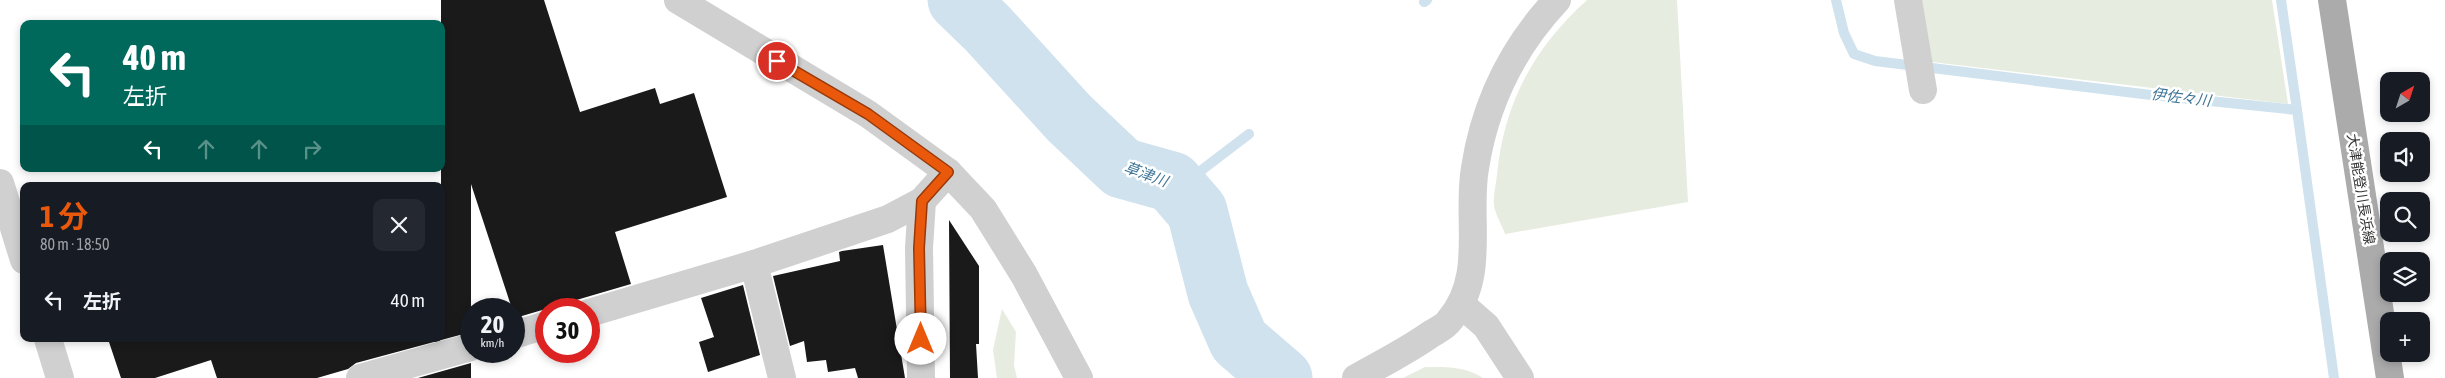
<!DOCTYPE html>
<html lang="ja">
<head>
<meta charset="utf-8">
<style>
  body { margin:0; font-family:"Asap Condensed","Noto Sans JP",sans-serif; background:#242831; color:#f1f3f6; height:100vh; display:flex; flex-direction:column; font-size:19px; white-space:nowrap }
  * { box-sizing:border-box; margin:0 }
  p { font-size:16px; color:#9ea1a6 }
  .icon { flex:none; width:28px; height:28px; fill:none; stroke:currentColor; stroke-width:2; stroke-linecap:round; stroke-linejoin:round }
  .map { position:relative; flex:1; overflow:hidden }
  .details { position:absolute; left:20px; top:182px; width:425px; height:160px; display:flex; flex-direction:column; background:#171b24; border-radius:10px; box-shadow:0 2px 8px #0003 }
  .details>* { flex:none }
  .hud { position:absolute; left:20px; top:20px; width:425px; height:152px; border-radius:10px; box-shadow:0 2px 8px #0003; background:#00695c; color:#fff; overflow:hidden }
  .needle { width:32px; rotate:39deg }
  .fabs { position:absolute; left:2380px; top:72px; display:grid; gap:10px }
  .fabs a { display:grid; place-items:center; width:50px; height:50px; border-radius:10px; background:#171b24; box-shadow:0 2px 8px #0003; font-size:25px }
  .speed { position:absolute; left:460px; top:298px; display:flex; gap:10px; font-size:25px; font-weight:700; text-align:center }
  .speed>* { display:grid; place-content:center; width:65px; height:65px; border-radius:50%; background:#171b24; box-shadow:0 2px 8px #0003; line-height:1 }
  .speed small { font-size:12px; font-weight:400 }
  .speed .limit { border:8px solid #d22; background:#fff; color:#111 }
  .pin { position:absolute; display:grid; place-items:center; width:42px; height:42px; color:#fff; margin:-21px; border:2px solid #fff; border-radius:50%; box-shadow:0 1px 5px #0007 }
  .me { position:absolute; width:55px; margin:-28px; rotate:0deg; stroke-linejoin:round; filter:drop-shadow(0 0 4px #0008) }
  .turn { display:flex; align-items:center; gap:18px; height:105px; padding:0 20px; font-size:22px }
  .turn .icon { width:65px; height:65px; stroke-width:2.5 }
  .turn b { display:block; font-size:35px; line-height:42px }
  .lanes { display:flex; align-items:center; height:48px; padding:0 20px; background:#0003; justify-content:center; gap:25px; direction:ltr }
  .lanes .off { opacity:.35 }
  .round { display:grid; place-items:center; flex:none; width:52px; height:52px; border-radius:10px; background:#242831 }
  .headline { display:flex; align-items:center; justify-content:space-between; height:85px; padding:0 20px }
  h1 { font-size:30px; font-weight:700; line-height:38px; color:#ea580c }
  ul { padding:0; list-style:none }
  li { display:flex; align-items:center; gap:15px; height:65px; padding:0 20px }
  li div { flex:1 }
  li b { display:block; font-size:19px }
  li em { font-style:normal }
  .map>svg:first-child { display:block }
  .green { fill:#e6ecdf }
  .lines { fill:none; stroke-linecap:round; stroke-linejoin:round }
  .stream { stroke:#cfe2ee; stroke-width:10 }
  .river { stroke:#cfe2ee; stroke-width:61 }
  .building { fill:#1a1a1a }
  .minor { stroke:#d0d0d0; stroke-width:28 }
  .major { stroke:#ababab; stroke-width:28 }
  .route-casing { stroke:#983908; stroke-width:12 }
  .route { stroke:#ea580c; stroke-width:9 }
  .labels { text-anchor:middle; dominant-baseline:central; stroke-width:5; stroke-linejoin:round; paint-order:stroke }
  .street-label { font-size:14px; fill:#333; stroke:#fff }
  .water-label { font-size:15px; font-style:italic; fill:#3f7597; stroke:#fff }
</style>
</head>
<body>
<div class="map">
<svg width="2445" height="378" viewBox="0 0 2445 378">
  <rect width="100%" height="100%" fill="#fff"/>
  <g class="green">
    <path d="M1587,0h90l11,202 -183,32c-3,-9 -10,-20 -11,-29 -1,-9 2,-20 3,-30 7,-72 36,-126 90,-175z"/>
    <path d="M1921,0h351l16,104 -356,-42z"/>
    <path d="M1002,309l14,23 -2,33 3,13h-20l-4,-28z"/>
    <path d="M1425,367c21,0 40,-1 58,11h-80z"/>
  </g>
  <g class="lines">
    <g class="stream">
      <path d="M1836,0l8,33 10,21 21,7 276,34 146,15 37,268"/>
      <path d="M2281,0l16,110"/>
      <path d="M1424,2l3,-2"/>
      <path d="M1172,182h14l63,-48"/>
    </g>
    <path class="river" d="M958,0l29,28 82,90 53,50 50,14 25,29 21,82 21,48 43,37"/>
  </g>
  <g class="building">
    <path d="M441,0h103l36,112 75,-24 5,16 34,-11 33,104 -112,35 16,52 -116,34 -44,-134v148l-115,31 -8,6 -31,9h-100l-6,-18 -56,18h-34l-13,-39h333z"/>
    <path d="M949,220l30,46v78h-3l2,34h-28z"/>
    <path d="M883,245l22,133h-47l-3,-10 -27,4 -2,-12 -19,2 -3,-21 -14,5 -17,-70 67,-15 -1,-9 3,-1z"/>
    <path d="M743,285l17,70 -52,17 -9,-30 15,-5 -13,-39z"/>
    <path d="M471,363v15h-53z"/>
  </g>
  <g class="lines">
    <g class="minor">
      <path d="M1908,0l15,90"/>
      <path d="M948,172l35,37 41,66 55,103"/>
      <path d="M0,183l24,77"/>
      <path d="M754,264l28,114"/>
      <path d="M1462,305l24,21 34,52"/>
      <path d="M589,313l165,-49 134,-45 34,-18 26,-29 -80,-58 -190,-114"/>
      <path d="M514,335l32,-10"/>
      <path d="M48,339l12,39"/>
      <path d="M360,378l111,-31"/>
      <path d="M921,378l-2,-130 3,-47"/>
      <path d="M1356,378c25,-14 51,-27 75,-44 6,-4 14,-7 18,-13 38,-44 17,-102 26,-153 10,-65 37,-120 82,-168"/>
    </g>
    <path class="major" d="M2332,0l58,378"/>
  </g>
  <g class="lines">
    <g class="route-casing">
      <path id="route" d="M777,61l91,53 80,58 -26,29 -3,47 2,91"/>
    </g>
    <use href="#route" class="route"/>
  </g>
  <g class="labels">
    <g class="street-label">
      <text transform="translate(2361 189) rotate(81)">大津能登川長浜線</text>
    </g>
    <g class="water-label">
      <text transform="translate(2181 97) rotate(7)">伊佐々川</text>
      <text transform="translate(1146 174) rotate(20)">草津川</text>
    </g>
  </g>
</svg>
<div class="fabs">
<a><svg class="needle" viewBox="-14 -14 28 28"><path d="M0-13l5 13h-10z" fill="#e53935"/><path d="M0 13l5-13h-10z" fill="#9ea1a6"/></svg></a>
<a><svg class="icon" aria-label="sound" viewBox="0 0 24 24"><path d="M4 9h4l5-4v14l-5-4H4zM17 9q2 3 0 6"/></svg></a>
<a><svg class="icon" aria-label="search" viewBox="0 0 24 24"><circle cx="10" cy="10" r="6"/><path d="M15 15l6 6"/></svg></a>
<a><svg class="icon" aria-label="layers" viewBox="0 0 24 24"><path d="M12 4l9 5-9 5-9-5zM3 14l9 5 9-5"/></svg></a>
<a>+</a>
</div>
<div class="speed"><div>20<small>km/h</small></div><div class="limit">30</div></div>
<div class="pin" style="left:777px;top:61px;background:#d93025"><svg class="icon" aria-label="arrive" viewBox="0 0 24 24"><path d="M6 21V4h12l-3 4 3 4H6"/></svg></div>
<svg class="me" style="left:921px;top:339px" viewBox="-20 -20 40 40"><circle r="19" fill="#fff"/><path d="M0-13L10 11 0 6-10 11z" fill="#ea580c"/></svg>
<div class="hud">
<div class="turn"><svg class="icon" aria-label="left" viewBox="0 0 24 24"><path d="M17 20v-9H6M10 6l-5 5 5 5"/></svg><div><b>40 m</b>左折</div></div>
<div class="lanes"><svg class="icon" aria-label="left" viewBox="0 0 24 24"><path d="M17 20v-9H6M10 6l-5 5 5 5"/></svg><svg class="icon off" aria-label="ahead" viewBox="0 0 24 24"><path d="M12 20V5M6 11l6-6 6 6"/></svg><svg class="icon off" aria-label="ahead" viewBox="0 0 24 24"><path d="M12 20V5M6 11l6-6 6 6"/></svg><svg class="icon off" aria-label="right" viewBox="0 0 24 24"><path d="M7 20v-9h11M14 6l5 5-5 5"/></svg></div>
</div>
<section class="details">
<div class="headline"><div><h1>1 分</h1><p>80 m · 18:50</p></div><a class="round"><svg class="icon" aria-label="close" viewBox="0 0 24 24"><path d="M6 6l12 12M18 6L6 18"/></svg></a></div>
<ul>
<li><svg class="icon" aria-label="left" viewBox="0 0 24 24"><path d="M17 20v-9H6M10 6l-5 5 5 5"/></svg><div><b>左折</b></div><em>40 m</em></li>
</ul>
</section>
</div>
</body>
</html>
